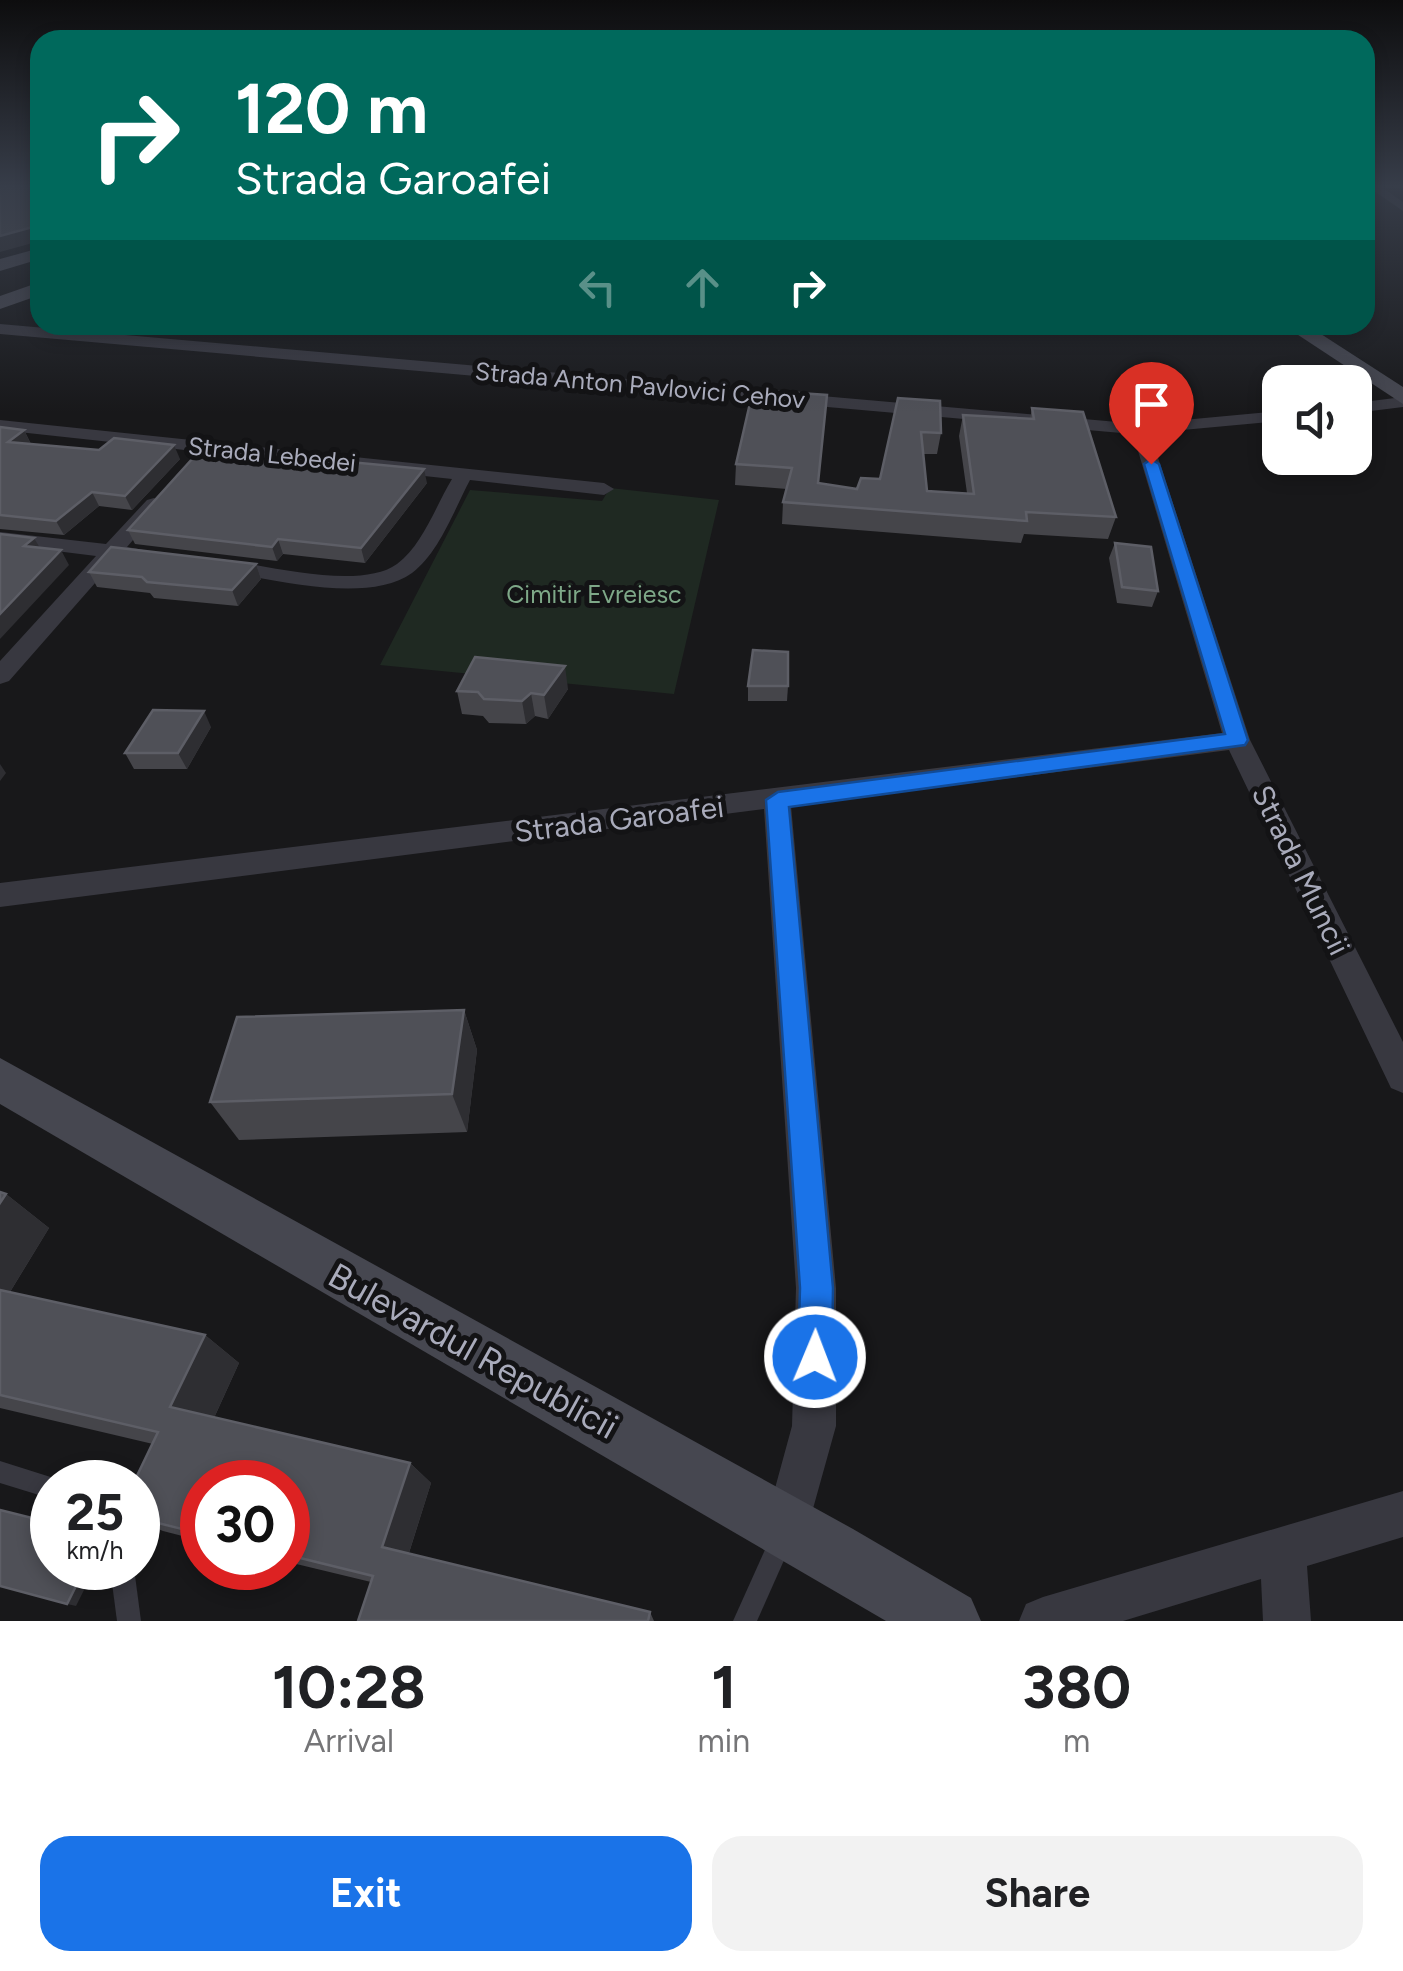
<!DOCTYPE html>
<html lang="en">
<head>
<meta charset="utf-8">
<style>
  body { margin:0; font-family:Figtree,sans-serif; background:#f2f2f2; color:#202124; height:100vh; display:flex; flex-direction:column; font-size:38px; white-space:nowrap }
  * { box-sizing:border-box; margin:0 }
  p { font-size:32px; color:#757577 }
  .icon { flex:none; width:55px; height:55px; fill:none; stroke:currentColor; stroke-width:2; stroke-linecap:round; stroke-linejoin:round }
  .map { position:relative; height:1621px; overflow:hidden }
  .sheet { display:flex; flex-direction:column; background:#fff; flex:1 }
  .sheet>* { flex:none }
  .banner { position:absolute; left:30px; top:30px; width:1345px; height:305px; border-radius:30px; box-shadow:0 5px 15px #0003; background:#00695c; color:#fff; overflow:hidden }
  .tools { position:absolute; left:1262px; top:365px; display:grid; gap:20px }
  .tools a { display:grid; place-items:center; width:110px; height:110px; border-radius:20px; background:#fff; box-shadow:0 5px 15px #0003; font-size:50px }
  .speed { position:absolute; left:30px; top:1460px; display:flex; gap:20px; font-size:50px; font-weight:700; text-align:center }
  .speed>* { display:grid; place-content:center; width:130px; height:130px; border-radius:50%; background:#fff; box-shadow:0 5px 15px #0003; line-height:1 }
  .speed small { font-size:25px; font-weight:400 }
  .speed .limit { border:15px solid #d22; background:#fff; color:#111 }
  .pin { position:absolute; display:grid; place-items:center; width:85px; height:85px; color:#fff; margin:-102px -42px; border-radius:50% 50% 50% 0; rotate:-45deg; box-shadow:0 0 10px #0007 }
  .pin .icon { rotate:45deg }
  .me { position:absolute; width:110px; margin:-55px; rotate:1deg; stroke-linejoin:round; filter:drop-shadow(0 0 8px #0008) }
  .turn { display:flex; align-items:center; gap:35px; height:210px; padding:0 40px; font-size:45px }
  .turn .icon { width:130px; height:130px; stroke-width:2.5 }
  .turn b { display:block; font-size:70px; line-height:85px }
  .lanes { display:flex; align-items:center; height:95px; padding:0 40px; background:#0003; justify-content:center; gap:50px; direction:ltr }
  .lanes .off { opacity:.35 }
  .eta { display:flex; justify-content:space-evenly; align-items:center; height:170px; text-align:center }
  .eta b { font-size:60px; font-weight:700; line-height:70px }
  .primary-button { display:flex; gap:20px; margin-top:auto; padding:20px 40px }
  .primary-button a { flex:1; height:115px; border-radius:30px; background:#1a73e8; color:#fff; font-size:40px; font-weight:700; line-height:115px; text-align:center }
  .primary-button a+a { background:#f2f2f2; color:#202124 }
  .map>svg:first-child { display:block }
  .green { fill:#1f2922 }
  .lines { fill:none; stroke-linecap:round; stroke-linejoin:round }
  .lane { fill:#383840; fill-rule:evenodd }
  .street { fill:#383840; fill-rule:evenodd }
  .secondary { fill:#464750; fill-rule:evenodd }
  .wall { fill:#45454a }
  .shaded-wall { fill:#2e2e32 }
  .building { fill:#4f5057; stroke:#5d5e66; stroke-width:2.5 }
  .route { fill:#1a73e8; stroke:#114b97; stroke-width:2.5 }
  .labels { text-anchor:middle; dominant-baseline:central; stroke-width:10; stroke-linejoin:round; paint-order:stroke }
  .far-street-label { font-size:25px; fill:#a9abbb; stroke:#131315 }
  .far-park-label { font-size:25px; fill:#7ea888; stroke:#131315 }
  .street-label { font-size:30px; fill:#a9abbb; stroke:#131315 }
  .near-street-label { font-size:35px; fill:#a9abbb; stroke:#131315 }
</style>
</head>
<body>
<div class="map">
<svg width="1403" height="1621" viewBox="0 0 1403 1621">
  <rect width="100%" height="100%" fill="#18181a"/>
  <path class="green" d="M610,488l109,12 -45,194 -294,-29 90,-175 132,11z"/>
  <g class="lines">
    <g class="lane">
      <path d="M0,1461l60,19 1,2h-9v17l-52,-16z"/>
      <path d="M781,1528l8,4 4,8 -36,81h-24l40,-89z"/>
      <path d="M110,1568h24l7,53h-24z"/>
    </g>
    <g class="street">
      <path d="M1367,186h13l23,16v9z"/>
      <path d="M0,324l1140,100 140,-13v10l-130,12 100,307 153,302v51l-12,-5 -162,-338 -438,56 45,482v138l-32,115 -16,7 -16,-7 -7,-16 27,-99 4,-138 -32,-479 -764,98v-24l1222,-150 -89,-299 -1133,-100z"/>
      <path d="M1403,397v10l-48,6v-10z"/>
      <path d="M0,420l604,63 10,6 -10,6 -134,-15c-16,30 -31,73 -58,93 -44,32 -141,6 -192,-2l-11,-6 11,-6c44,6 140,32 177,5 26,-19 39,-59 55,-85l-452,-49z"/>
      <path d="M154,498l10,6 -37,43 22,4 3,4 -3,4 -32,-1 -108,123 -9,3v-23l96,-105 -96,-12v-12l106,12 41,-44z"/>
      <path d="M1403,1491v46l-96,29 4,55h-48l-2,-42 -138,42h-104l7,-17 17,-7z"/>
    </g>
    <g class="secondary">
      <path d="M40,248v11l-40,12v-12z"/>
      <path d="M40,282v13l-40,14v-13z"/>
      <path d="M1283,325h24l96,62v17z"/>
      <path d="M0,1058l853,471 118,69 10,23h-95l-886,-517z"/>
    </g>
  </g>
  <g class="wall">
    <path d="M753,390l65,93 39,6 23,-10 18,-81 43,35 -4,21h-14l4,37 40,2 -8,-57 4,-21 67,4 2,-11 84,109 -8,22 -84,-5 -3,9 -239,-19 1,-22 4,-13 -52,-4 1,-21z"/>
    <path d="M0,427l24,3 7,14 149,15 -48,51 -33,-4 -35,29 -64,-6z"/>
    <path d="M427,483l-62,80 -82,-9 -6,7 -142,-17 -7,-14z"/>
    <path d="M1115,543l43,48 -6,16 -35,-4 -8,-45z"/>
    <path d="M256,564l5,15 -23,27 -84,-8 -4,-5 -53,-6 -8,-15z"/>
    <path d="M748,686h40l-1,15h-39z"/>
    <path d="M568,689l-20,30 -13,-3 -9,8 -37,-1 -6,-7 -21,-2 -5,-23z"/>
    <path d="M211,727l-24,42h-53l-9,-16z"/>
    <path d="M464,1010l13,40 -10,82 -228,8 -29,-38z"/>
    <path d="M0,1192l6,2 43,34 -39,64 195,43 34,28 -25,55 196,45 21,20 -22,70 241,59 4,9h-296l13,-39 -83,-20v-80h-86v59l-39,-10 -25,-10v-39l15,-38 -153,-36z"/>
  </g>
  <g class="shaded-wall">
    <path d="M40,225v16l-40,11v-16z"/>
    <path d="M24,430l7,14 -23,-2z"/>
    <path d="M174,445l6,14 -48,51 -7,-14z"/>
    <path d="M424,469l3,14 -62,80 -4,-15z"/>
    <path d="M92,492l7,14 -35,29 -8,-14z"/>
    <path d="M34,538l9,15 -19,-7z"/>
    <path d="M278,539l5,15 -6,7 -5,-14z"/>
    <path d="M61,550l8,15 -69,74v-25z"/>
    <path d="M256,564l5,15 -23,27 -6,-16z"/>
    <path d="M565,666l3,23 -20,30 -4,-24z"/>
    <path d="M531,693l4,23 -9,8 -4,-23z"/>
    <path d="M204,711l7,16 -24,42 -9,-16z"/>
    <path d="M0,764l6,9 -6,8z"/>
    <path d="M464,1010l13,40 -10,82 -15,-38z"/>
    <path d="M6,1194l43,34 -47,77 -2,-1v-101z"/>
    <path d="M205,1335l34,28 -31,68 -38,-24z"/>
    <path d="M410,1463l21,20 -25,79 -24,-15z"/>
    <path d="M85,1568h10l-19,38 -9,-2z"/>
  </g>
  <g class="building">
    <path d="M0,186h40v39l-40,11z"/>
    <path d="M753,390l74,5 -9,88 39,6 4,-11 19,1 18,-81 42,3 1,32 -20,-1 6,59 47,3 -11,-79 71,4 -2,-11 51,4 33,105 -90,-5 1,9 -244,-19 9,-34 -56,-4z"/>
    <path d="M0,427l24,3 -16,12 91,8 15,-12 60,7 -49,51 -33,-4 -36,29 -56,-6z"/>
    <path d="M202,448l222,21 -63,79 -83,-9 -6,8 -144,-17z"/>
    <path d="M0,534l34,4 -10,8 37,4 -61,64z"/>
    <path d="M1115,543l36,4 7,44 -36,-4z"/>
    <path d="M111,547l145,17 -24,26 -85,-8 -5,-5 -53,-5z"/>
    <path d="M753,650l35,2v34h-40z"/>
    <path d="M475,657l90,9 -21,29 -13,-2 -9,8 -38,-2 -6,-7 -21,-1z"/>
    <path d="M153,710l51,1 -26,42h-53z"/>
    <path d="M464,1010l-12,84 -242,8 27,-85z"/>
    <path d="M0,1192l6,2 -6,9z"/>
    <path d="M0,1290l205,45 -35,72 240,56 -28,84 268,65 -2,9h-290l15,-45 -85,-21v-73h-86v52l-64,-16v-36h-4l24,-50 -158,-37z"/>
    <path d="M0,1510l52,13v45h33l-18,36 -67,-18z"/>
  </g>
  <linearGradient id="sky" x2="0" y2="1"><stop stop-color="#0d0d0e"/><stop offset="0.45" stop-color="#373d49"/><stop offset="1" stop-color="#373d49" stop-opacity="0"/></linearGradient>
  <rect width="1403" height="413" fill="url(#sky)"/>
  <path class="route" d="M1151,459l8,5 89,276 -3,5 -456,62 44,481 -1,69 -5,12 -12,5 -12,-5 -5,-12 2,-69 -34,-488 12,-8 447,-58 -81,-270z"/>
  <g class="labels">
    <g class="far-street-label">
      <text transform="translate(640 385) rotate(5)">Strada Anton Pavlovici Cehov</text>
      <text transform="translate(272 454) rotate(6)">Strada Lebedei</text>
    </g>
    <g class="far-park-label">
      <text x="594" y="594">Cimitir Evreiesc</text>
    </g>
    <g class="street-label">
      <text transform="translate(619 819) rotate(-7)">Strada Garoafei</text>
      <text transform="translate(1301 870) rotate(64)">Strada Muncii</text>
    </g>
    <g class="near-street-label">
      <text transform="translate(473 1351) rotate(29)">Bulevardul Republicii</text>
    </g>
  </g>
</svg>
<div class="tools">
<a><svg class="icon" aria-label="sound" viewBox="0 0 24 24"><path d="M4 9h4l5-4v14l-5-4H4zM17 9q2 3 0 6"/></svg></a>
</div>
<div class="speed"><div>25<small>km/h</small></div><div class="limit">30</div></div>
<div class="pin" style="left:1151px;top:464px;background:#d93025"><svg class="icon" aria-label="arrive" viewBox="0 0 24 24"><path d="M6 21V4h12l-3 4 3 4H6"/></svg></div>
<svg class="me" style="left:815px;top:1357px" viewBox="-20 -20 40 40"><circle r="17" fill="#1a73e8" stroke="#fff" stroke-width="3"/><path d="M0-11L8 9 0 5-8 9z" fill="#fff"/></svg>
<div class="banner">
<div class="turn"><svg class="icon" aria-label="right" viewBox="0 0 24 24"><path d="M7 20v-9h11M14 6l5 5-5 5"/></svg><div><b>120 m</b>Strada Garoafei</div></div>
<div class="lanes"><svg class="icon off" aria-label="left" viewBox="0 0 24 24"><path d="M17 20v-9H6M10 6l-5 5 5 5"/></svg><svg class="icon off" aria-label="ahead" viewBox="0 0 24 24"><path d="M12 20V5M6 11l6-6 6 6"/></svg><svg class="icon" aria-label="right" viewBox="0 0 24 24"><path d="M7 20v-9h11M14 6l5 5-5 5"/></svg></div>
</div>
</div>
<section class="sheet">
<div class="eta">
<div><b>10:28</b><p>Arrival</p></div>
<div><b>1</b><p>min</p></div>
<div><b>380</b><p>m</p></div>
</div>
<div class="primary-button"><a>Exit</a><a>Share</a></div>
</section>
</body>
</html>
